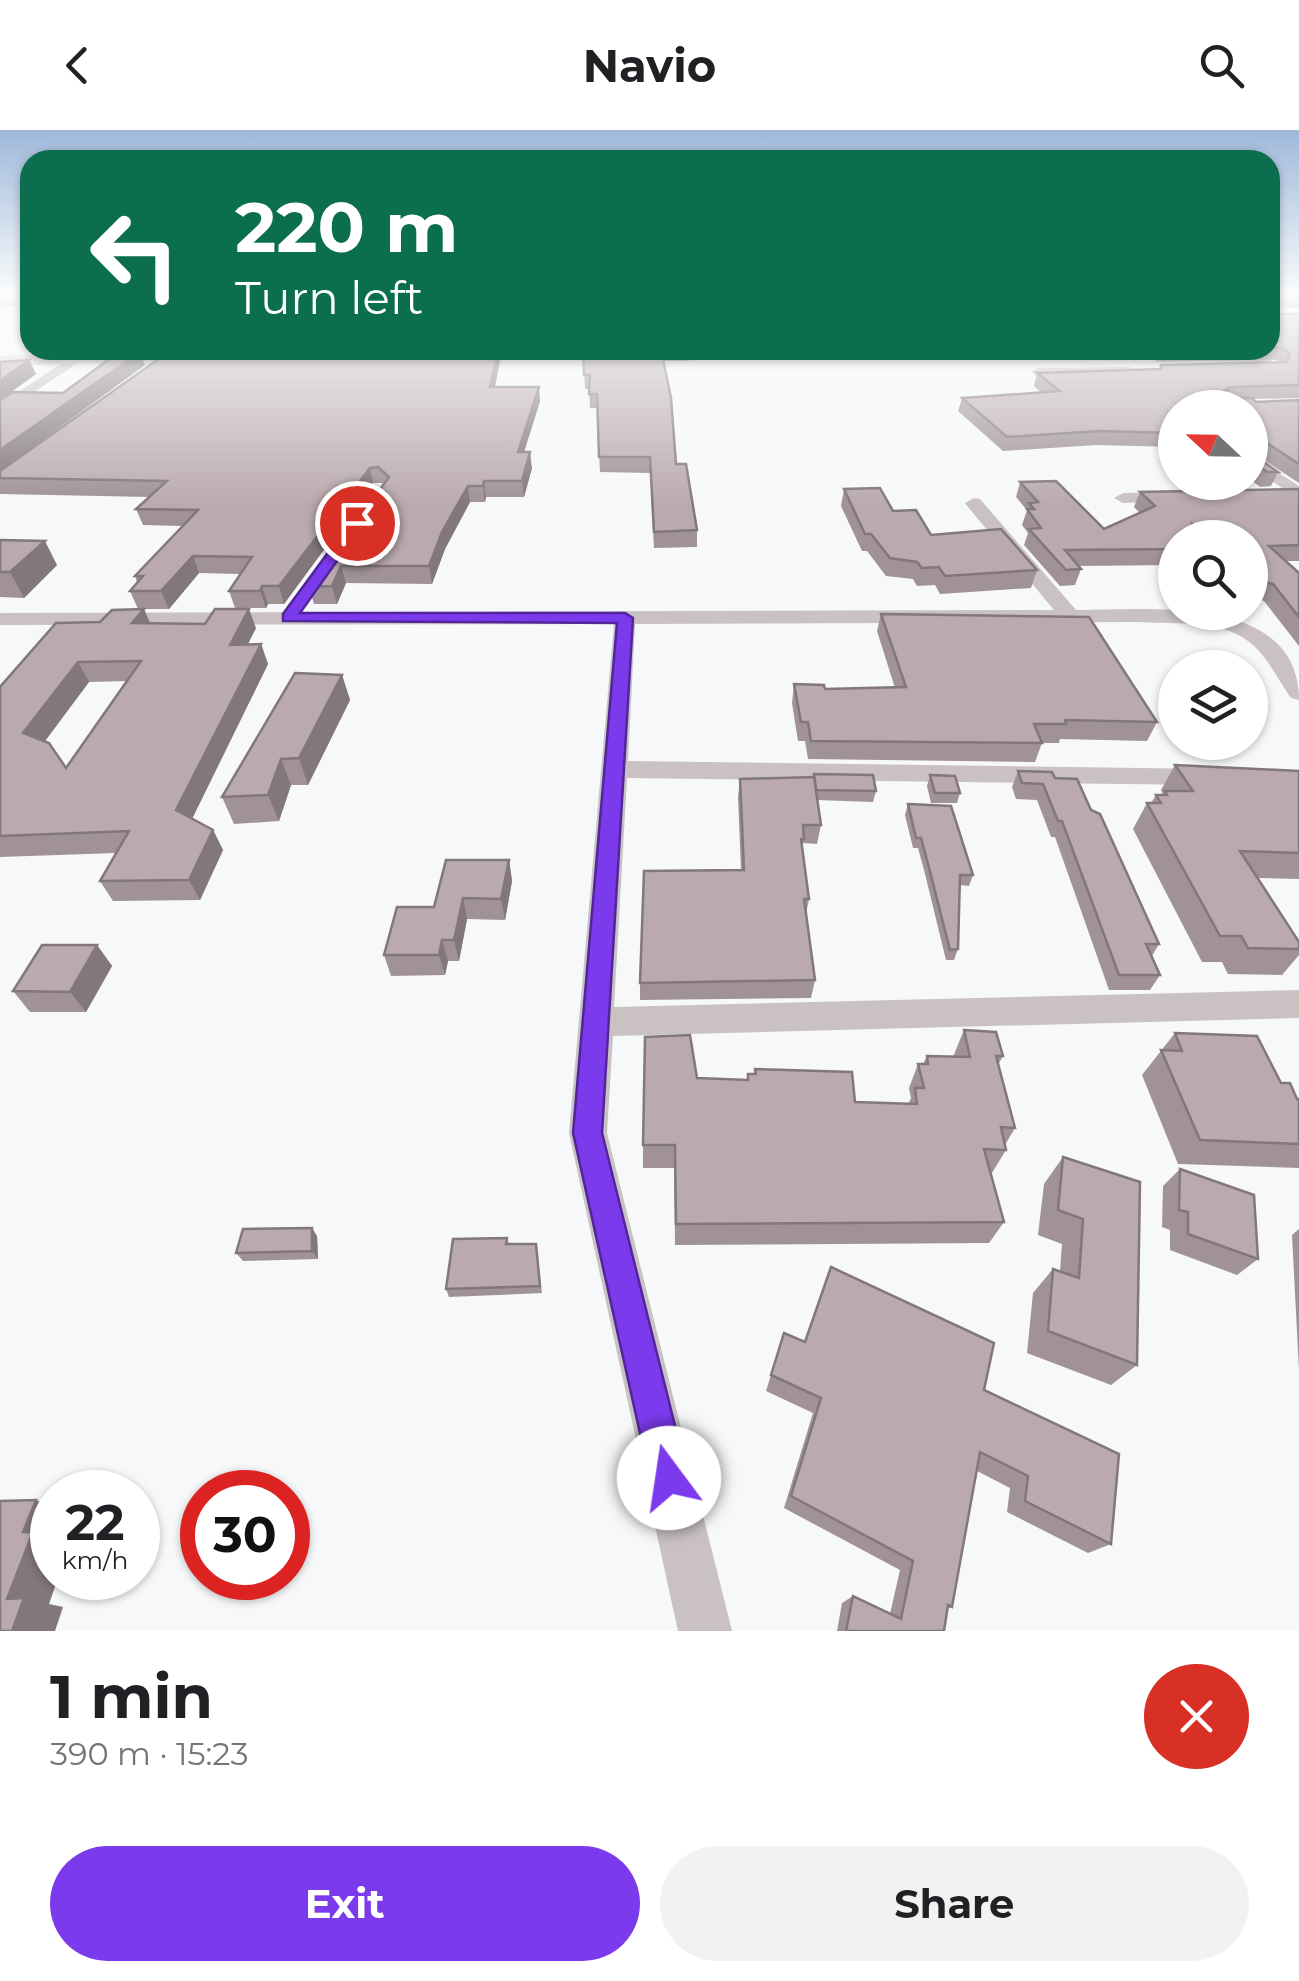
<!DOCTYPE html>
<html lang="en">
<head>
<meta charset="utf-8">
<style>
  body { margin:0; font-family:Montserrat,sans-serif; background:#f2f2f2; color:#202124; height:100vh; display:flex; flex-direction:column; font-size:38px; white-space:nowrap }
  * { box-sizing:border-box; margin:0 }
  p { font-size:32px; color:#757577 }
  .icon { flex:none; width:55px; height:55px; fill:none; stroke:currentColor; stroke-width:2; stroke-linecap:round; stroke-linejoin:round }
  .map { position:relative; height:1501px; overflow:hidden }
  .sheet { display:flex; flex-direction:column; background:#fff; flex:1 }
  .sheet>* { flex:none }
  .banner { position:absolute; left:20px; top:20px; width:1260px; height:210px; border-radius:30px; box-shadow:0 2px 8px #0004; background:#0b6e4f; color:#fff; overflow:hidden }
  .needle { width:65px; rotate:292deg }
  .buttons { position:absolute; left:1158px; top:260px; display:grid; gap:20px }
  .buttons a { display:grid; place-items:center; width:110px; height:110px; border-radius:50%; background:#fff; box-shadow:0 2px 8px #0004; font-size:50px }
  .speed { position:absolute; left:30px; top:1340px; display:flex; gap:20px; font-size:50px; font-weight:700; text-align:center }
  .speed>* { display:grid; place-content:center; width:130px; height:130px; border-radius:50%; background:#fff; box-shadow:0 2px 8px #0004; line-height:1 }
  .speed small { font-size:25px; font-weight:400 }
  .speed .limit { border:15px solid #d22; background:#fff; color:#111 }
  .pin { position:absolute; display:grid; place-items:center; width:85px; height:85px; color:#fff; margin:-42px; border:5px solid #fff; border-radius:50%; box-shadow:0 2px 10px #0007 }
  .me { position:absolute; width:110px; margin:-55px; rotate:346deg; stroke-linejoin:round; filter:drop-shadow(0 0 8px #0008) }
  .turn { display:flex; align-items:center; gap:35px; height:210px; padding:0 50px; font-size:45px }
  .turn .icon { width:130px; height:130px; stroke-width:2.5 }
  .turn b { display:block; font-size:70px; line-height:85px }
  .round { display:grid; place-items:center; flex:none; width:105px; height:105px; border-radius:52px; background:#f2f2f2 }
  .head { display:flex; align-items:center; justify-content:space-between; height:170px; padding:0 50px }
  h1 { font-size:60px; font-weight:700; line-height:75px }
  .action { display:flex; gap:20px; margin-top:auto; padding:20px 50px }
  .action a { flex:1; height:115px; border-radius:60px; background:#7c3aed; color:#fff; font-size:40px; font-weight:700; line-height:115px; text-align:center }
  .action a+a { background:#f2f2f2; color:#202124 }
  header { display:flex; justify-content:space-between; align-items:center; height:130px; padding:0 50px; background:#fff; font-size:45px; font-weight:700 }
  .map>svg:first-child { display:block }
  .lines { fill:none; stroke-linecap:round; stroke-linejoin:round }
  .street { fill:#cac1c3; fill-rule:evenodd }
  .secondary { fill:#e0d6d9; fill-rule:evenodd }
  .wall { fill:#a09296; fill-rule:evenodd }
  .shaded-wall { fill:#82777a }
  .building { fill:#baaaae; stroke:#82777a; stroke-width:2.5; fill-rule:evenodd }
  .route { fill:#7c3aed; stroke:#51269a; stroke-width:2.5 }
</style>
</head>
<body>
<header><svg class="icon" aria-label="back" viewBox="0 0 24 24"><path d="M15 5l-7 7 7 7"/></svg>Navio<svg class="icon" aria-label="search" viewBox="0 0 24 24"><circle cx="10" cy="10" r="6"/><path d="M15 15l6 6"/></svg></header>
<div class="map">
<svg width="1299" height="1501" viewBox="0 0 1299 1501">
  <rect width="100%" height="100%" fill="#f6f8f9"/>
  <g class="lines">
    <g class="street">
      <path d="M82,220h15l-97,65v-11z"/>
      <path d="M1235,220h16l48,25v9z"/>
      <path d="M1128,237l5,1v6l-95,2 -7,-4 7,-4z"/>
      <path d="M1250,324l49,32v13l-49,-32z"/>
      <path d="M1175,362l6,1v8l-58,2 -9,-5 9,-5z"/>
      <path d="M974,368l6,1 96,111c73,0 223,-17 223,90l-8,-2c-12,-17 -22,-38 -37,-52 -29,-28 -78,-21 -115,-24l-504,2 -7,137 582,8 13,8 -13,8 -583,-7 -13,229 685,-17v28l-686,18 -6,97 125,498h-54l-109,-498 45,-509 -614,1v-12l1054,-3 -86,-103 -3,-4z"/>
    </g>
    <path class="secondary" d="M182,220h38l4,4 -8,5 -216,7v-10z"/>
  </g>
  <g class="wall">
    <path d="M1270,165h29v13l-28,1v2l4,3h24v84l-46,1 3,3 43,-2v83l-44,-29v2l23,16 -7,14 -11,1 -10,-8v-71h-75v39l-79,-2 -93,6 -45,-40 4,-13 80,-5 -8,-7 3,-13 122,-4 2,-4 119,-3 -4,-2 -120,2 -1,-12h115z"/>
    <path d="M191,220h311l-7,37 45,14 -16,51 8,16 -8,29h-38l-1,5h-15l-25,47 -13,35 -86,-1 -9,21h-23l-5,-17 74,-103 -1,-1h-9l-89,121h-16l-2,4h-31l-6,-17 11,-17 -41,-1 -30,36h-31l-8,-18 7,-9 -2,-6 47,-50 -39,-1 -7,-16 14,-12 -150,-3v-132l29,-2 7,14 -35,25 62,-6 77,-41 5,13 -117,85z"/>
    <path d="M583,220h107l-1,11h-26l13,103 21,66v17l-43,1 -4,-75 -50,-1 -3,-64h-7l-1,-19h-4z"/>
    <path d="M1020,352l84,47 36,-16 -6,-6 6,-15 159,-3v72h-13l13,12v73l-35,-45 -14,-4v-59h-75v27l-96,1 2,3 -6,16 -15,1 -36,-41 4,-12 -6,-8 5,-15 -11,-13z"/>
    <path d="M844,359l49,22 38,24 106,35 -6,18 -91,6 -5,-9 -18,1 -4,-7 -27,-3 -19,-25h-5l-21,-45z"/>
    <path d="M0,410l57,25 -33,33 -24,-1z"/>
    <path d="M144,479l6,14 106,5 -9,17 14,-1 7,20 -76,155 21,11 10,20 -23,50 -87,1 -13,-20 16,-28 -116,4v-170l100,-65zM127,551l-61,87 -21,-27 44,-59z"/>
    <path d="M881,484l276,108 -10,19 -87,-2 -1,4h-17l-7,19 -227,-3 -3,-18h-7l-6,-38 2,-19 31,5 70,-1 -18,-57z"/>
    <path d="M342,545l8,25 -42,85h-17l-12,36 -45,3 -12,-27z"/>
    <path d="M1175,635l124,6v108l-41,-1 41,64v13l-17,20 -54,-1 -6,-12h-20l-69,-133 14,-26h4l5,-8h7l-2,-5z"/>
    <path d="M1018,641l37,7 36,32 68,134 -7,12 8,19 -10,15h-41l-54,-153h-4l-14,-37 -21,-1 -4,-12z"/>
    <path d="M814,644l62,17 -3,11 -56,-2 4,25 -4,19 -14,-1 -1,7 7,49 -3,15 9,66 -4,18 -171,2v-17l101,-113 -3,-73 2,-18 73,-2z"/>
    <path d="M930,645l30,18 -3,10h-26l-4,-17z"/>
    <path d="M908,674l65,71 -4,11 -10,-1 -1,64 -4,11h-8l-22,-90 -6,-22h-5l-8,-33z"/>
    <path d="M509,730l3,21 -7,39 -38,-1 -8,42h-11l-3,14 -54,1 -7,-21 50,-48z"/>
    <path d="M97,815l15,21 -26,46h-56l-17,-21z"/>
    <path d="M964,900l39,26 -5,9 17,63 -10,17 1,5 -14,23 -2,-1 14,50 -15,21 -314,2 -1,-77h-31v-23l54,-67 51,2v-6h6l1,-5 100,33 53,2 3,-6 -2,-10 9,-24h5l4,-8 26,1z"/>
    <path d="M1175,903l106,50 18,16v69l-121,-4 -36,-89z"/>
    <path d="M1063,1027l74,208 -26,20 -84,-32 6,-60 20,-24 7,2 2,-27 -24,-9 6,-51z"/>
    <path d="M1180,1039l78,90 -21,16 -67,-25v-20l-8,-3 1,-41z"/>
    <path d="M1299,1099v141l-7,-135z"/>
    <path d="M317,1106l1,23 -75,2 -7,-8z"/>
    <path d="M507,1108l2,6h27l6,49 -93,4 -3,-8z"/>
    <path d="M831,1137l153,123 127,154 -23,9 -81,-41 3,-24 -33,-17 -25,136 -5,2 -3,22h-107l5,-28 11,-7 37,18 10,-44 -116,-62 29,-95 -47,-22 18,-58 21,9z"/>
  </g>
  <g class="shaded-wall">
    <path d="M0,165h30v10l-29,2z"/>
    <path d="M1299,167v10l-29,2 2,-11z"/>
    <path d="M498,220h4l-10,51 -2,-14z"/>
    <path d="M140,222l5,13 -145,106v-21z"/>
    <path d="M29,230l7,14 -36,26v-19z"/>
    <path d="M539,257l1,14 -21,67 -1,-16z"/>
    <path d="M1230,257l-6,13 -5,-6z"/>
    <path d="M530,322l2,16 -8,29 -2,-16z"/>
    <path d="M370,338l3,15 -89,121 -5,-18z"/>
    <path d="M484,351l2,16 -1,5 -2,-16z"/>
    <path d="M468,356l2,16 -25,47 -13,35 -3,-18 13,-34z"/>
    <path d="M45,411l12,24 -33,33 -14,-26z"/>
    <path d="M193,426l6,17 -30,36 -8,-18z"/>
    <path d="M341,436l5,17 -9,21 -5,-18z"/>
    <path d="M262,456l6,18 -2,4 -6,-17z"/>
    <path d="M144,479l8,19 -20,-5z"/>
    <path d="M249,479l7,19 -18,36 -8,-19z"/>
    <path d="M261,514l7,20 -82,167 -10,-21z"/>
    <path d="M78,532l11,20 -53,71 -13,-20z"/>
    <path d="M342,545l8,25 -42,85 -9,-27z"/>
    <path d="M281,629l10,26 -12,36 -11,-26z"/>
    <path d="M213,700l10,20 -23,50 -11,-20z"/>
    <path d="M509,730l3,21 -7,39 -4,-21z"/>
    <path d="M463,768l4,21 -8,42 -5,-21z"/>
    <path d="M442,810l6,21 -3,14 -6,-20z"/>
    <path d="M97,815l15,21 -26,46 -16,-20z"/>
    <path d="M312,1098l5,8 1,23 -6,-8z"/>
    <path d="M36,1370l16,7v71h6l-9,26 14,3 -8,24h-43l-5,-32 16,-67z"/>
  </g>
  <g class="building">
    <path d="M1270,165h29v2l-27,1 -1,13 4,3h24v71l-69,2 -11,7 4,4h29l4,4 43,-2v64l-43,-28 -1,20 23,16h-11l-17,-12v-52h-75v25l-75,-2 -93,6 -45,-39 98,-7 -23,-18 124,-4v-4l126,-3 3,-9 -8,-5h-12z"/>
    <path d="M191,220h307l-8,37h49l-21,65h12l-8,29h-38l-1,5h-15l-26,46 -13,34h-88l-9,20 -23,1 80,-110 -11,-10 -8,1 -91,118h-17l-2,5h-31l23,-34 -59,-1 -32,35h-31l13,-15h-8l63,-66 -62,-1 31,-28 -167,-3v-7l170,-120z"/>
    <path d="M583,220h78l10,48 5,66h10l11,66 -43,2 -4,-75h-51l-2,-63h-8l1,-19h-6z"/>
    <path d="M119,222h21l-140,98v-50l13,-8 50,1z"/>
    <path d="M29,230l-29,21v-19z"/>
    <path d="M1056,351l48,48 51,-23 -15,-14 159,-3v56l-30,1 30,27v44l-26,-33 -23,-5v-41h-43l-15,-14v14h-17v11l-110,1 16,19 -15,1 -37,-41 12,-1 -14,-19h7l-5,-6 9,-1 -18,-20z"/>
    <path d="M880,358l13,23 23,-1 15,25 70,-6 36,41 -92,6 -6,-9 -17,1 -5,-6 -27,-4 -19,-24h-6l-21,-45z"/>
    <path d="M0,410l45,1 -35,31h-10z"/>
    <path d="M144,479l-12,14 73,1 10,-15h34l-19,36 31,-1 -85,166 37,20 -24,50 -89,1 29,-50 -129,5v-149l56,-64 44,-1 12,-12zM141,531l-75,107 -17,-25 -26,-10 55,-71z"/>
    <path d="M881,484l208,3 68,105 -92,-2 1,4h-32l8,19 -231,-2 -3,-19h-7l-7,-38 30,1 1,4 81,-2z"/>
    <path d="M295,543l47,2 -43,83 -18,1 -13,36 -46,2z"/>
    <path d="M1175,635l124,6v82l-59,-2 59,91v7l-51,-1 -7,-12h-21l-73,-133h14l-5,-8h11l-2,-4h28z"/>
    <path d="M1018,641l34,1 3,6 22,1 14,31 9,4 59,130h-13l14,31h-41l-57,-154h-4l-15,-37 -21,-1z"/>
    <path d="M814,644l59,1 3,16 -60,-1z"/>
    <path d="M930,645l25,1 5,17h-25z"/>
    <path d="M814,647l7,48h-18l1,14h-3l8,60h-5l11,81 -175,3 4,-112 100,-1 -4,-91z"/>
    <path d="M908,674l43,2 22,69h-13l-2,74 -8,1 -23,-90 -6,-22h-5z"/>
    <path d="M446,730h63l-8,39 -38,-1 -9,42h-12l-3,15h-55l13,-48h37z"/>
    <path d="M42,815h55l-27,47 -57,-1z"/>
    <path d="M964,900l32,2 7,24h-7l19,72 -14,-1 5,23 -22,-1 20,73 -328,2 -1,-79h-32l2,-108 45,-2 7,43 51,2v-6h8l-1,-5 97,3 3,30 62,2 -2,-16h9l-6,-24h10l-1,-8 43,1z"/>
    <path d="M1175,903l82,3 24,47h9l7,16h2v45l-99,-4 -39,-90 21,1z"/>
    <path d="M1063,1027l77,25 -3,183 -89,-34 5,-62 26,9 4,-59 -25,-9z"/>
    <path d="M1180,1039l74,26 4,64 -70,-25v-22l-9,-2z"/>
    <path d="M312,1098v23l-76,2 7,-24z"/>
    <path d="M507,1108l-1,6h30l4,42 -94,3 7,-50z"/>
    <path d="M831,1137l163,76 -10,47 135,64 -8,90 -86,-43 3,-25 -48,-24 -28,155 -4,-2 -4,26h-98l7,-35 48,23 12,-58 -122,-65 30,-98 -50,-23 13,-42 21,9z"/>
    <path d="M36,1370l-13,32h10l-26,67 17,-1 -12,33h-12v-130z"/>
  </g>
  <linearGradient id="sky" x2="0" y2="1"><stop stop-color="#9eb8da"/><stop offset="0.44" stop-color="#fbfcfc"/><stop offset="1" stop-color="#fbfcfc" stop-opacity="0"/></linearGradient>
  <rect width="1299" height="375" fill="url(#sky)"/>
  <path class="route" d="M357,389l7,4 -64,90h325l8,5 -31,515 86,345 -5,13 -14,6 -13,-6 -6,-13 -77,-345 44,-510 -334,-2v-7l69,-94z"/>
</svg>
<div class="buttons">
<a><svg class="needle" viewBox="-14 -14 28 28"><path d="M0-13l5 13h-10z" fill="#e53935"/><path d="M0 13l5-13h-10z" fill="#757577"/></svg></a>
<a><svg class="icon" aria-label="search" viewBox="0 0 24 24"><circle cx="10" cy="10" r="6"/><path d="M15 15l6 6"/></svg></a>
<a><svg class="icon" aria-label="layers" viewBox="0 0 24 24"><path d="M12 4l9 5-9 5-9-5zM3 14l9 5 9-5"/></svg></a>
</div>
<div class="speed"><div>22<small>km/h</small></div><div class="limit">30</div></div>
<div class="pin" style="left:357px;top:393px;background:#d93025"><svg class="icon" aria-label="arrive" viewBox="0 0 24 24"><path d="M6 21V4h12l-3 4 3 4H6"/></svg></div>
<svg class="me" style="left:669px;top:1348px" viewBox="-20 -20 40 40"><circle r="19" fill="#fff"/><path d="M0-13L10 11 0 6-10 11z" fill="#7c3aed"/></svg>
<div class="banner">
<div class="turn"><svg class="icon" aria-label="left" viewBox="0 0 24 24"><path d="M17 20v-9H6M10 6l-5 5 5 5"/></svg><div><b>220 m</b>Turn left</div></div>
</div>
</div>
<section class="sheet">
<div class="head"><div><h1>1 min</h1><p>390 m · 15:23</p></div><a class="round" style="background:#d93025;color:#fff"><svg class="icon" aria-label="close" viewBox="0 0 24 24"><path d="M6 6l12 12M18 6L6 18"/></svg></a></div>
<div class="action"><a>Exit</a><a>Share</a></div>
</section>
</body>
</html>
